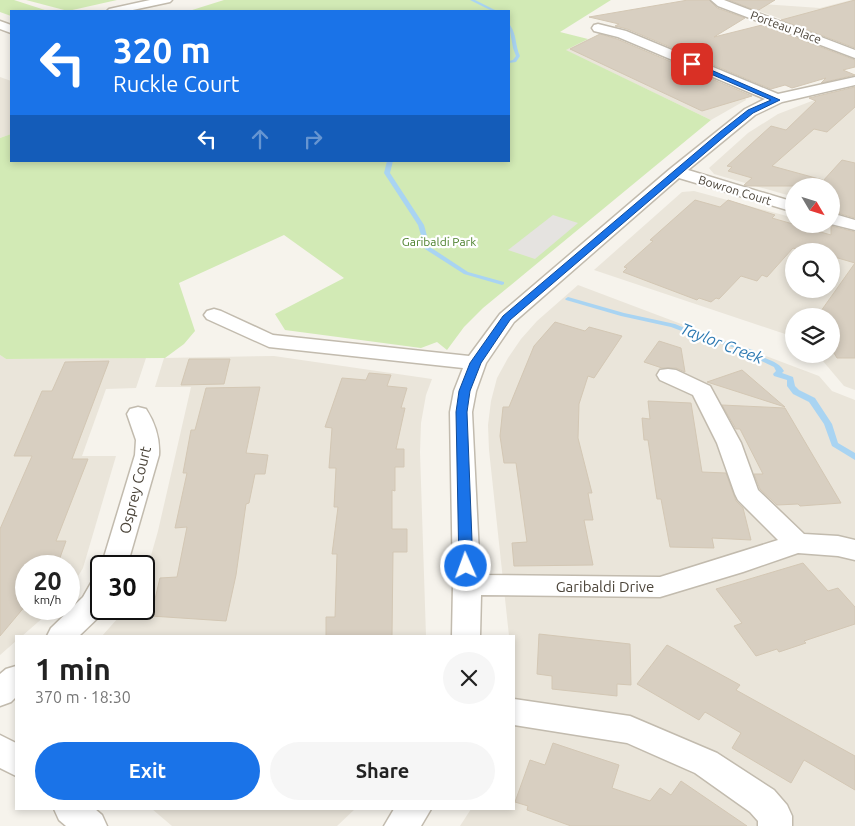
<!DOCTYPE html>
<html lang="en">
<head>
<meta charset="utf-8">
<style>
  body { margin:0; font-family:Ubuntu,sans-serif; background:#f6f6f6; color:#222; height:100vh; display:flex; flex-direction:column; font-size:19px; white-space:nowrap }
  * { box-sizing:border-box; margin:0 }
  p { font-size:16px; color:#767676 }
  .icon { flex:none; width:28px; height:28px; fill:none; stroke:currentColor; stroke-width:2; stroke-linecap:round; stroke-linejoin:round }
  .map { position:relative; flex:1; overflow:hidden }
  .side { position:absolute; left:15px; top:635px; width:500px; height:175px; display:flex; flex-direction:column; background:#fff; border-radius:0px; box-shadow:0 2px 8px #0003 }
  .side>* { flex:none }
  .guide { position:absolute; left:10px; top:10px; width:500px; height:152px; border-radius:0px; box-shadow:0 2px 8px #0003; background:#1a73e8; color:#fff; overflow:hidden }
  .needle { width:32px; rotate:128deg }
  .buttons { position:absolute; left:785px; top:178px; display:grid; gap:10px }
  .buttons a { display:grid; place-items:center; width:55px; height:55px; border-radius:50%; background:#fff; box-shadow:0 2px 8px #0003; font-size:25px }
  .speed { position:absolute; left:15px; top:555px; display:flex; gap:10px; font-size:25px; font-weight:700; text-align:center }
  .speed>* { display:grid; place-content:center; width:65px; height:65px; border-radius:50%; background:#fff; box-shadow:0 2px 8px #0003; line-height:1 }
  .speed small { font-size:12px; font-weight:400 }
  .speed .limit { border:2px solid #111; border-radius:8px; background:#fff; color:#111 }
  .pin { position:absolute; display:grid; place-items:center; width:42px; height:42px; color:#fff; margin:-21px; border-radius:10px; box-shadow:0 2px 8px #0006 }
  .me { position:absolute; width:55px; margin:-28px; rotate:358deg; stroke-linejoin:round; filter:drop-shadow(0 0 4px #0008) }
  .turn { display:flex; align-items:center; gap:18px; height:105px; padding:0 20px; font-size:22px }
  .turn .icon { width:65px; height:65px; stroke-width:2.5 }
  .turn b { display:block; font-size:35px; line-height:42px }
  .lanes { display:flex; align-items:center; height:48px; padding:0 20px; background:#0003; justify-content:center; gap:25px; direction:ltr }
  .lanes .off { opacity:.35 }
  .round { display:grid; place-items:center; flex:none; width:52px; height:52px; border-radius:26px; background:#f6f6f6 }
  .head { display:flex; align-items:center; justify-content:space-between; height:85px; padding:0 20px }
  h1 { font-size:30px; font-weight:700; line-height:38px }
  .cta { display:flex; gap:10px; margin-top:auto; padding:10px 20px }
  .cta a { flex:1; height:58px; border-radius:30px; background:#1a73e8; color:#fff; font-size:20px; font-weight:700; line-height:58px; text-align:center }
  .cta a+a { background:#f6f6f6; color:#222 }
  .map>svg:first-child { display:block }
  .residential { fill:#eae5da; fill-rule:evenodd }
  .green { fill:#d2eab5 }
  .parking { fill:#e5e3e0 }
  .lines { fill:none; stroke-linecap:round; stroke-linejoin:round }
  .stream { fill:#a9d4f2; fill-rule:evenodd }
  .building { fill:#d8cfc1; stroke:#d3c7b4 }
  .minor-casing { stroke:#c2bbae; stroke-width:3 }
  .minor { fill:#fff; fill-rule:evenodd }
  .route { fill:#1a73e8; stroke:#114b97 }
  .labels { text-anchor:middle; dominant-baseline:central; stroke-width:4.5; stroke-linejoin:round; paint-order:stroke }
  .far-street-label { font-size:12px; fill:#4b4439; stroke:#fff }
  .far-park-label { font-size:12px; fill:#4a7f2a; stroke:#fff }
  .street-label { font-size:15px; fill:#4b4439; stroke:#fff }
  .water-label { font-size:16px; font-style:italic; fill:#2e7ab2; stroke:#fff }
</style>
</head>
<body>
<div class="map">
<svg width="855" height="826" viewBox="0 0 855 826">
  <rect width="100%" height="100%" fill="#f6f3ec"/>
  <g class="residential">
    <path d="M851,0h4v46l-120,-44 85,6z"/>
    <path d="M607,37l137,58 2,5 -35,20 -146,-70 23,-11z"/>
    <path d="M0,77l11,4v53l-11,4z"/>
    <path d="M855,91v124l-24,-29h-37v11l-80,-23 -5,-6 39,-35 30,-19 39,-15z"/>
    <path d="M694,191l100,27v6h23l38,10v156l-11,-4 -27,-32h14v-38h-37v21l-200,-67 88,-78zM794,251h37v38h-37z"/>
    <path d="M578,285l241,91 13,15 23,9v426h-395l11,-17h43v-173h-5l-20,-186 -1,-25 3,-24 6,-23 11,-20 13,-19 16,-18z"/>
    <path d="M0,355l6,4 140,-1 -10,30 -30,1 -24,67h34l-33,112 -14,23v-25h-43v43h27l-31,27h-6v5l-16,14z"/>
    <path d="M274,356l158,23 -6,16 -5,28 -1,29 6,184h-324l24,-27h18v-29l14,-49 33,-144h-36l9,-29z"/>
    <path d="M152,809h203l-18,17h-165z"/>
  </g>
  <g class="green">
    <path d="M0,0h14l34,11h-37v5l-11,-4z"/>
    <path d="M26,0h91l-49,11z"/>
    <path d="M224,0h387l-51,32 28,7 -22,11 145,70 -228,188 -19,19 -17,23 -10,-8 -16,6 -136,-18 -10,-16 69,-36 -60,-43 -105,48 16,48 -11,13 -19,14 -159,1 -6,-4v-217l11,-4v27h498v-150h-320z"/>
  </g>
  <path class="parking" d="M553,215l25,8 -43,36 -27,-9z"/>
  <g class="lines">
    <g class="stream">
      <path d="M470,0h5l22,11h-5z"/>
      <path d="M509,25h1c7,10 5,21 10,31l-4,6 -7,1v-2l4,-1 3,-4 -3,-8z"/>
      <path d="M387,161h6l-3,12 34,52 6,22 38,25 36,10v2l-2,1 -38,-11 -39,-25 -7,-24 -34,-52z"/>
      <path d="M568,297l56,16 51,11 24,10 54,16c9,11 23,8 31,21l-2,2 11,4 2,9 4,4 16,8 17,26 6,19 17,10v7l-23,-14 -8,-22 -15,-22 -16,-8 -6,-8v-6l-13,-4 -1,-2 3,-3 -2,-4 -21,-10 -4,-5 -54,-16 -24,-9 -50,-11 -55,-16 -1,-1z"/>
    </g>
  </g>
  <g class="building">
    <path d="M688,0h21l8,8 28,10 -31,19 48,-12 93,35v7l-12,3 12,5 -34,8 5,-5 -34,10 -7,-3 -14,4 -144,-60 -12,-3 4,-2 -30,-7z"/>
    <path d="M729,0h46l-18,11z"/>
    <path d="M855,0v48l-74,-28z"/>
    <path d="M600,34l17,5 135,57 -50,15 -132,-62z"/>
    <path d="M855,87v20l-28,25 -13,-3 -42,37 51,14 -1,2 20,-22 13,3v55l-24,-7v-25h-83l-4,-1 8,-7 -24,-7 4,-4 -5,-1 44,-40 15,4 30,-29 -7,-3z"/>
    <path d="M695,200l25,7 8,-7 47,15 -3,3 59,17v-9l24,6v31l-24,-7v-5h-29l-9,-3 -26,29 -5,-2 -5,6 -16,-5 -22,23 -3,-1 -5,4 -12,-4 -2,2 -74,-28 4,-4 -3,-1 29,-26 -3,-1z"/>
    <path d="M855,263v95h-18l-6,-10v-32h-8l2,-4 -4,-1z"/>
    <path d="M555,322l30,9 4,-4 33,9 -28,42 -6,-2 -9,28 -1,34 14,55h-4l5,27h-9l9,45 -79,1 -2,-23 15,-1 -11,-79h-12l-4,-27 3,-29h6l25,-61z"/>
    <path d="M659,341l22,7 4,24 -9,-4h-14l-18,-6z"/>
    <path d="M189,359h41l-6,25 -43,1z"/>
    <path d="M109,361l-37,98h16l-32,82h10l-9,25h-31v39l-26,31v-107l32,-73h-18l28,-65h10l13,-29z"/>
    <path d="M742,370l43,37 -78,-25z"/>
    <path d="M369,373l22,2 -4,11 20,2 -6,20h4l-9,41h8v18h-9v24l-3,-1v39h15v23h-14l-1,84h-66v-19h9l2,-63h-5l6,-47h-4l2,-39h-7l3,-40 -7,-1 17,-49 24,2z"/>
    <path d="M260,387l-14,66 22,2 -3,19h-10l-6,29 -3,1 -10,71 -10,46 -75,-5 9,-38 17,-1 10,-50 -12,1 12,-55h-4l8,-43h4l11,-42z"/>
    <path d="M648,401l43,2 11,69 24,1 10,28 7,7 8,32 -39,-2 2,10 -44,-1 -9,-48h-4l-9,-59h-4l-2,-22 8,1z"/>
    <path d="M722,405l63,3 56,95 -41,3 -2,-2 -21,1 -17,-16 -6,-15h9l-23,-45h-4z"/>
    <path d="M803,563l25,28 10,-3 17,19v17l-51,17 2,2 -27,9 -2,-3 -21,7 -22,-30 8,-3 -26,-34z"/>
    <path d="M539,634l91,10 1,41 -14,-1v12l-65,-7v-13l-15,-2z"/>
    <path d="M667,645l73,40 -4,5 119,66v34l-51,-30 -13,23 -59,-35 9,-15 -36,-21 -6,8 -62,-36z"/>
    <path d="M553,743l66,22 -7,23 38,13 10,-13 11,7 10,-14 66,45h-176l-44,-16 1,-4 -13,-4 15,-42 15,5z"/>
  </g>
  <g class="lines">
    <g class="minor-casing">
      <g id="minor">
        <path d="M150,0h22l-2,2 -42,9h-21l2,-2z"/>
        <path d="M711,0h13l131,50v8l-137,-52z"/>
        <path d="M0,21l11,4v8l-11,-4z"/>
        <path d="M598,24l28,7 152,63 77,-17v8l-73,17 -27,13 -67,55 106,32v10l-115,-34 -165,144 -28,41 -10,28 -4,21 8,163 180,2 118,-37 -40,-40 -3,-6 -18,-51 -24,-48 -33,-15 -3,-5 3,-5 8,-1 8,1 34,16 31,57 17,47 46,44 34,2 17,4v20l-17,-4 -40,-3 -55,19 -83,25 -179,-2 -1,41h-28l1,-51 -3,-173 4,-21 9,-23 -194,-21 -62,-28 -3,-4 3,-4 7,-2 7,2 52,24 196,21 31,-42 170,-145 75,-60 20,-10 -147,-62 -24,-6 -2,-3 2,-3z"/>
        <path d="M831,213l24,7v10l-24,-6z"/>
        <path d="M138,407l8,2c9,14 14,29 13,46l-32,111 -26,1 34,-112 1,-15 -9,-26 3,-5z"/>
        <path d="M101,580v29h4l-2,4 -24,23h-32l4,-8 32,-31 8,-14z"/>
        <path d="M16,666v31l-5,5 -11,4v-32l6,-5z"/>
        <path d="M514,699l116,17 87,37 57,37 13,15 5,11v10h-34v-5l-8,-9 -55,-39 -68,-30 -113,-18z"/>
        <path d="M0,735l16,8v33l-16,-8z"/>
        <path d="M54,809h41l7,6 5,11h-41l-7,-6z"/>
        <path d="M394,809h37l-10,17h-37z"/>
      </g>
    </g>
    <use href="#minor" class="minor"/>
  </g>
  <path class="route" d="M690,63h5l85,37 -27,13 -27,22 -216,185 -29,43 -11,28 -3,21 6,154 -2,4h-10l-2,-4 -3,-154 3,-21 11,-28 33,-47 217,-184 28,-22 23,-10 -81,-35z"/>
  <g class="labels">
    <g class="far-street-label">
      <text transform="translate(786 27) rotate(20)">Porteau Place</text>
      <text transform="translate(735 190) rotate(17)">Bowron Court</text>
    </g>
    <g class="far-park-label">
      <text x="439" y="241">Garibaldi Park</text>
    </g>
    <g class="street-label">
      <text transform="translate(135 490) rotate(-76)">Osprey Court</text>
      <text x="605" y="586">Garibaldi Drive</text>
    </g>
    <g class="water-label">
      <text transform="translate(722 343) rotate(21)">Taylor Creek</text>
    </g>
  </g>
</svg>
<div class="buttons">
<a><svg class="needle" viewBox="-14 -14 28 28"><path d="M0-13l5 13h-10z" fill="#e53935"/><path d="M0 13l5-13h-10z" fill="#767676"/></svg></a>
<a><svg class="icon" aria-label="search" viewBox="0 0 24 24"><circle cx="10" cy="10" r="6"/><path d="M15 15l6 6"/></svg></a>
<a><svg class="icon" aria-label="layers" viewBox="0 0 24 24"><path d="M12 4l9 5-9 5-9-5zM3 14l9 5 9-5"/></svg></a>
</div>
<div class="speed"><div>20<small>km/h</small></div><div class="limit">30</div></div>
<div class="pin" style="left:692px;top:64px;background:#d93025"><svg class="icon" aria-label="arrive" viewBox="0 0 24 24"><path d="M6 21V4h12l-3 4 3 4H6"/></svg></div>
<svg class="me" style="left:466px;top:566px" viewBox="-20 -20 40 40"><circle r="17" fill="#1a73e8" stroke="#fff" stroke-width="3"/><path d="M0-11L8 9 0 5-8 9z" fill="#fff"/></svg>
<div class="guide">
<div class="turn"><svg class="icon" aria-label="left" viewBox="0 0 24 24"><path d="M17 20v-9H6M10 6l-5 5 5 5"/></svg><div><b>320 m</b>Ruckle Court</div></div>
<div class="lanes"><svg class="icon" aria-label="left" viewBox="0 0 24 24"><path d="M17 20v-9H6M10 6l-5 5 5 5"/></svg><svg class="icon off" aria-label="ahead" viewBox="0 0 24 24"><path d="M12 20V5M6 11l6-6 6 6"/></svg><svg class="icon off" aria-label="right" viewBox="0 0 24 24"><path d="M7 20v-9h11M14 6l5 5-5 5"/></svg></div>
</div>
<section class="side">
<div class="head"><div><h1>1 min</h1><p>370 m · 18:30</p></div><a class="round"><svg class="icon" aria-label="close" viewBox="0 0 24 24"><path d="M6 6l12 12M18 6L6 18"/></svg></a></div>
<div class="cta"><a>Exit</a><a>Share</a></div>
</section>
</div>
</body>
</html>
